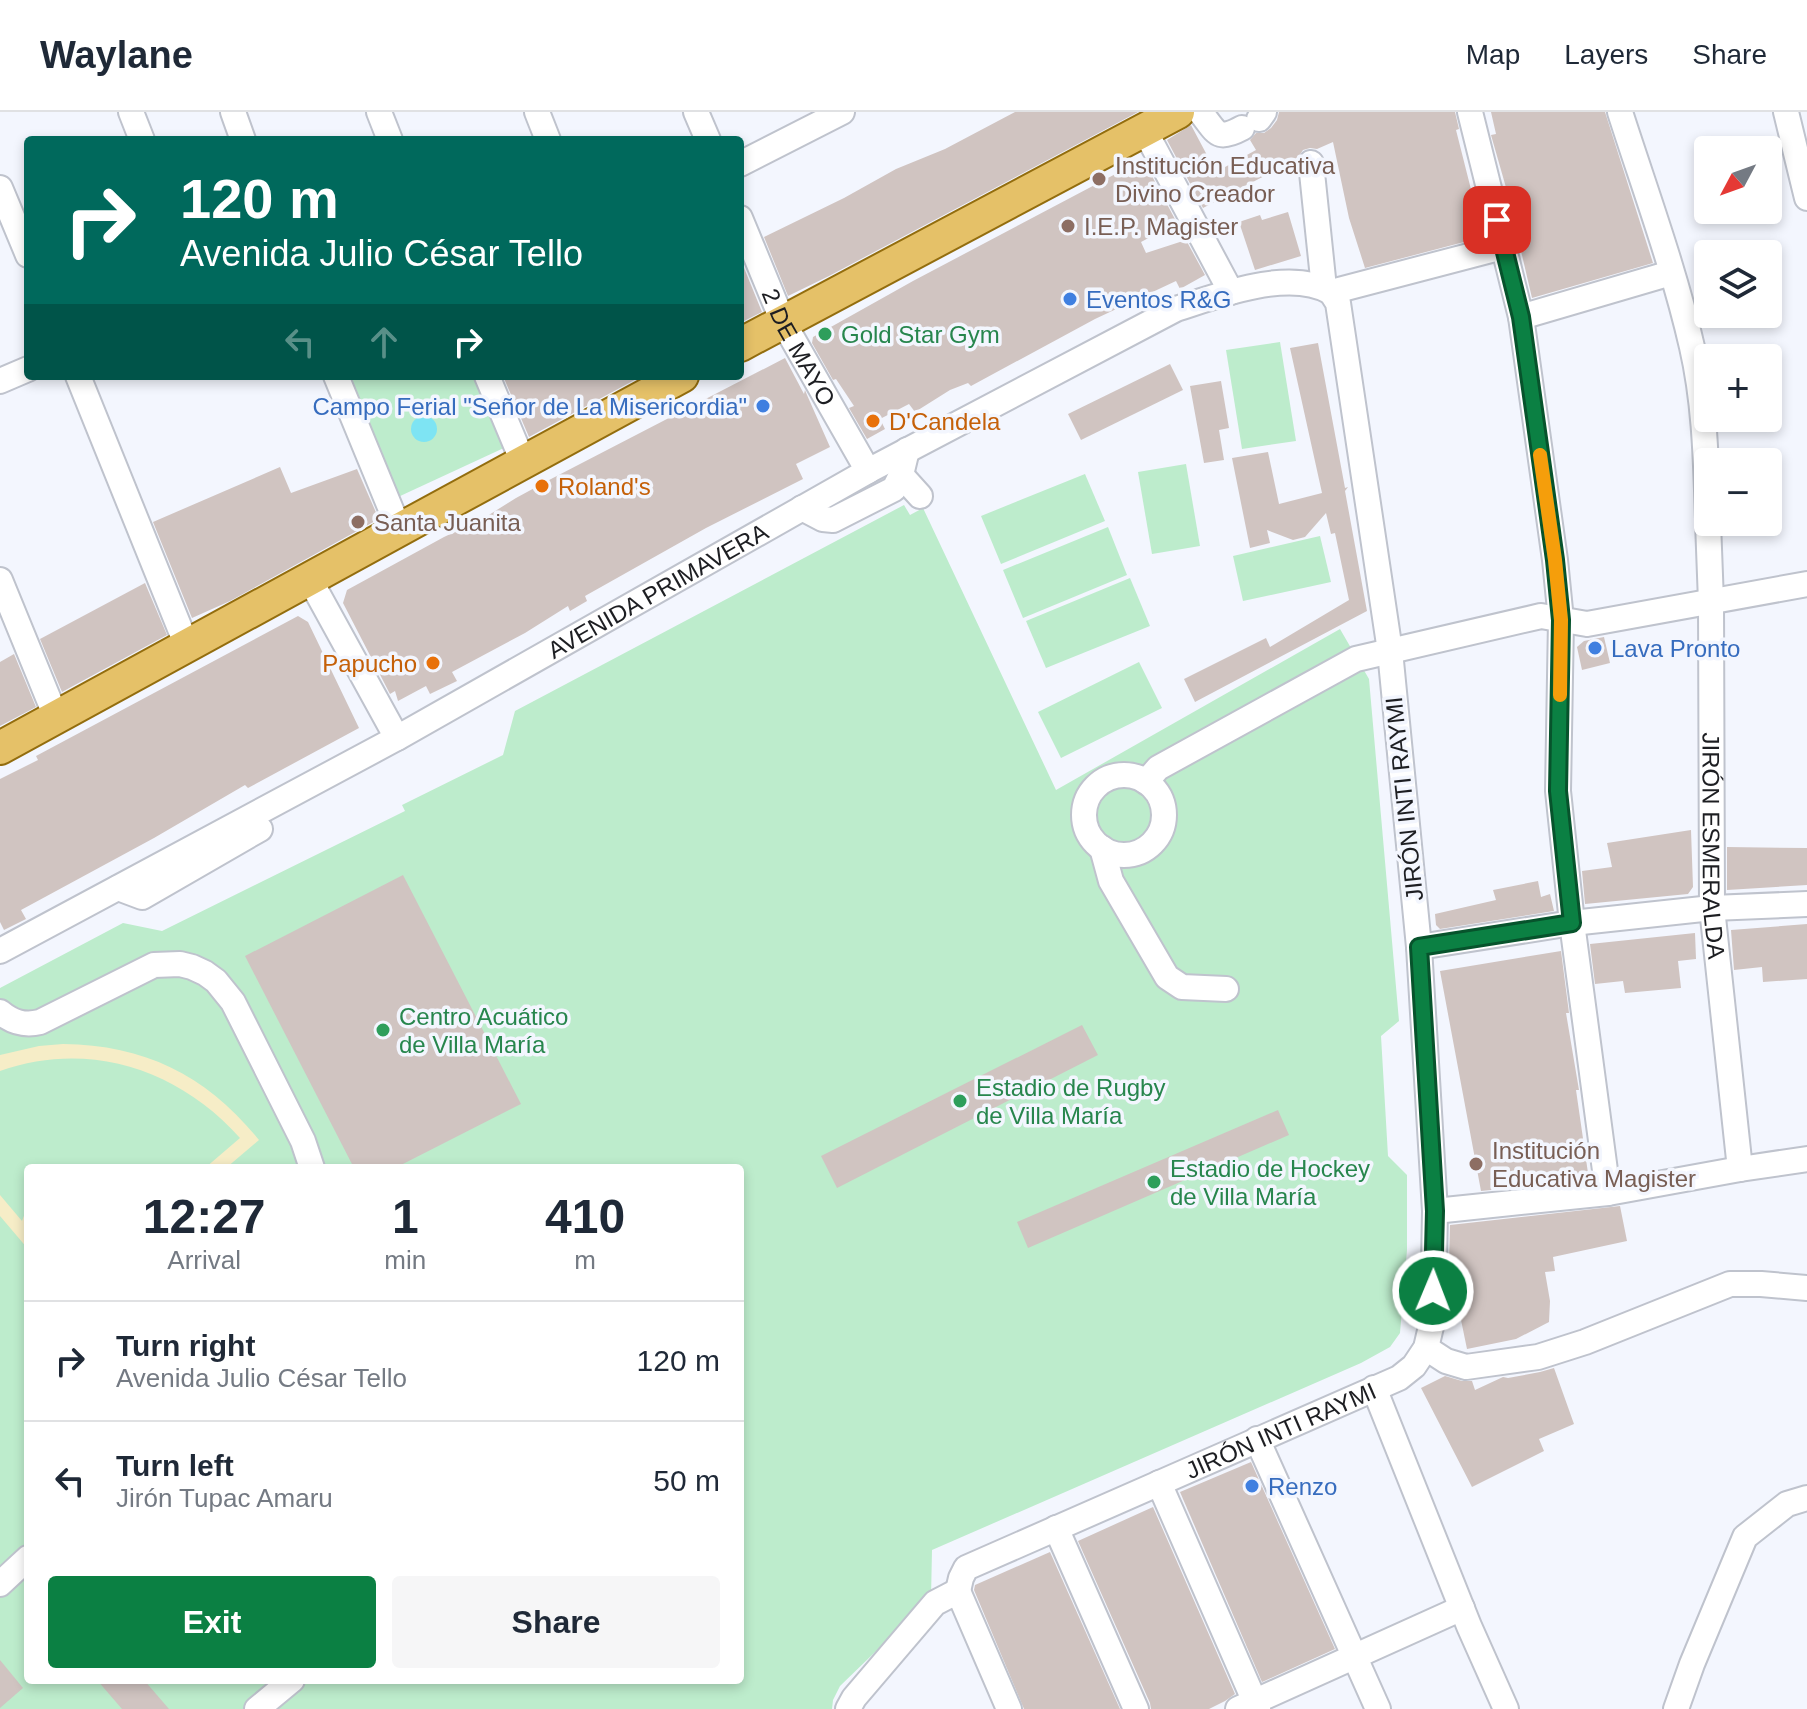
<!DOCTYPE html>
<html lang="en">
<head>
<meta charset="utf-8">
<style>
  body { margin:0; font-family:Arial,sans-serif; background:#f6f6f7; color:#1f2937; height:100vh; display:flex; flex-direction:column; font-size:30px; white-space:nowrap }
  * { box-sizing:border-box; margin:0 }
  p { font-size:26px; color:#747a83 }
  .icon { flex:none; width:44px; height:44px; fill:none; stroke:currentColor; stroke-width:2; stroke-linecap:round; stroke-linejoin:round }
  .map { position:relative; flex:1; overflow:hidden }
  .details { position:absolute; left:24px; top:1052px; width:720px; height:520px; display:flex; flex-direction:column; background:#fff; border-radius:8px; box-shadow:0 4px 12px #0003 }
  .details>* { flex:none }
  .hud { position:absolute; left:24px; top:24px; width:720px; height:244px; border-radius:8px; box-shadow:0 4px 12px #0003; background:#00695c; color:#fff; overflow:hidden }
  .needle { width:52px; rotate:229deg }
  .fabs { position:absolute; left:1694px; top:24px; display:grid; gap:16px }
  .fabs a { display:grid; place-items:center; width:88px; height:88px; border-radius:8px; background:#fff; box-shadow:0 4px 12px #0003; font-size:40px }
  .pin { position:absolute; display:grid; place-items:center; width:68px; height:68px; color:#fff; margin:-34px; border-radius:16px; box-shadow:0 4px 12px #0006 }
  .me { position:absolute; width:88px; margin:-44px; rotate:1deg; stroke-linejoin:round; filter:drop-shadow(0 0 6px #0008) }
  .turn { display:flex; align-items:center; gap:28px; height:168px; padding:0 24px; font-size:36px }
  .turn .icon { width:104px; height:104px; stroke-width:2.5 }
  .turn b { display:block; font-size:56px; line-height:68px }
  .lanes { display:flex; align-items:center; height:76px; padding:0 24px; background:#0003; justify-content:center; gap:40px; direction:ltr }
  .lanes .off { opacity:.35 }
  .eta { display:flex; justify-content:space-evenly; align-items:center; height:136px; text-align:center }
  .eta b { font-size:48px; font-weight:600; line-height:56px }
  .cta { display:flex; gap:16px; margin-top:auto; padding:16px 24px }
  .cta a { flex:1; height:92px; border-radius:8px; background:#0b8043; color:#fff; font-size:32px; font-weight:600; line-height:92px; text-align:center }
  .cta a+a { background:#f6f6f7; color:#1f2937 }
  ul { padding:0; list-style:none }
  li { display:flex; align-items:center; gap:24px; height:120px; padding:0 24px; border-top:2px solid #e0e1e3 }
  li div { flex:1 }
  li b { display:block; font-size:30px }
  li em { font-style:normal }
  header { display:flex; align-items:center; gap:48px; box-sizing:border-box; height:112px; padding:0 40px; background:#fff; border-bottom:2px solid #e0e1e3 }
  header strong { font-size:38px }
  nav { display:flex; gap:44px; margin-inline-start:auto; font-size:28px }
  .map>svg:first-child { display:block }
  .green { fill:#bdeccc; fill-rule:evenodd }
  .sand { fill:#f6edc7 }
  .water { fill:#7ee4f3 }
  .building { fill:#d0c4c1 }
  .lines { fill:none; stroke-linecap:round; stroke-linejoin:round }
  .minor-casing { stroke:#bfc3cd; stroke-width:28 }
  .major-casing { stroke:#936d0e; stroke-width:36 }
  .minor { stroke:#fff; stroke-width:24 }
  .major { stroke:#e5c168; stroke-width:32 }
  .route-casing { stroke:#07532c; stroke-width:20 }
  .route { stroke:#0b8043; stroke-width:14 }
  .slow { stroke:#f59e0b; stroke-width:14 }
  .education-dot { fill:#8d6e63; stroke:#f3f6fe; stroke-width:3 }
  .shop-dot { fill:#3f7fe0; stroke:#f3f6fe; stroke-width:3 }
  .leisure-dot { fill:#2e9e5b; stroke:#f3f6fe; stroke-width:3 }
  .food-dot { fill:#e8710a; stroke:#f3f6fe; stroke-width:3 }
  .labels { text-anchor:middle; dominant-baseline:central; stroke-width:7; stroke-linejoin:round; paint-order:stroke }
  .education-label { font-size:24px; fill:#785e54; stroke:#f3f6fe; text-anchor:start }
  .shop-label { font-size:24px; fill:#366cbe; stroke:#f3f6fe; text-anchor:start }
  .leisure-label { font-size:24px; fill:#27864d; stroke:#f3f6fe; text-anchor:start }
  .street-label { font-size:24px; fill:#1d1e22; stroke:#f3f6fe }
  .food-label { font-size:24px; fill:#c56008; stroke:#f3f6fe; text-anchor:start }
</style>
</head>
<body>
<header>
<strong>Waylane</strong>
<nav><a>Map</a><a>Layers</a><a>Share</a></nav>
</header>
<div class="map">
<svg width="1807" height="1597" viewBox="0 0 1807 1597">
  <rect width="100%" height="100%" fill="#f3f6fe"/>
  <g class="green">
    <path d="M1280,230l16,99 -54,8 -16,-99z"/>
    <path d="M347,264h129l30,71 -108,50z"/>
    <path d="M1186,352l14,82 -48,8 -14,-82z"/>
    <path d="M1085,362l20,47 -104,43 -20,-48z"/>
    <path d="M904,393l6,10 13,-7 133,282 284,-161 29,50 30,342 -18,15 7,120 19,19v75l-7,83 -10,14 -29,16 -429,187 -1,48 -91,88 -7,14 -1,9h-832v-721l123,-65 39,8 243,-120 -3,-6 101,-50 12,-44zM28,1056h712v512h-712z"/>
    <path d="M1108,415l19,48 -104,43 -20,-48z"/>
    <path d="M1320,424l11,46 -88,19 -10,-45z"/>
    <path d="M1130,466l20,48 -104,42 -20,-47z"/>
    <path d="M1139,550l23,46 -101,50 -23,-46z"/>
  </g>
  <g class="sand">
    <path d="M63,932c83,1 144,32 196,96l-33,28h-21l35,-30c-62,-69 -151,-98 -240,-67v-16l39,-9z"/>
    <path d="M0,1083l22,26 6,-16v44l-28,-33z"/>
  </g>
  <circle class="water" cx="424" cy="317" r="13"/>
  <g class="building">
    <path d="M1015,0h123l-309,164 -41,20 -24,-59 80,-39 52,-29 49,-20z"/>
    <path d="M1279,0h176l4,17 -3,1 27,107 -118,31 -16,-50 -16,-76 -16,7 -7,-1 -7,2 -6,9 -94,49 -36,-68 24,-15 25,47 40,-22 -6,-10 6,-7h8l7,-5 6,-8z"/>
    <path d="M1491,0h114l48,151 -121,35 -25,-107 -16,-56 5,-1z"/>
    <path d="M1142,48l2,1 33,62 -36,19 5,11 40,-13 19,35 -25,14 -4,-8 -81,38 -124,67 -3,-3 -18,7 -35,22 -6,-8 -29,15 5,10 -18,10 -18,-31 5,-2 -18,-27 -3,1 -21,-37 1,-6 100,-56z"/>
    <path d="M1288,100l13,44 -46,14 -16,-48 21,-7 2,5z"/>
    <path d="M740,146l22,54 -22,11z"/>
    <path d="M1318,231l27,145 3,-1 -3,4 22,120 -172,91 -11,-23 82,-41 4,9 79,-47 -14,-67 -4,1 -5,-21 -21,24 -12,3 -26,-10 3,13 -20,5 -18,-90 36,-6 11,52 43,-11 -32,-145z"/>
    <path d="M785,246l19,36 1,-4 2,5 23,52 -34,17 7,15 -97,49 -121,68 2,5 -17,10 -2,-5 -43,27 -73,39 5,9 -27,13 -4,-8 -28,15 -3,-10 -5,3 -47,-91 4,-13 97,-53 40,-19 32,-20 35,-19z"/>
    <path d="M1170,252l13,26 -102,50 -13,-26z"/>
    <path d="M503,264h139l-113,61z"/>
    <path d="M1221,269l8,47 -10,2 5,30 -20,3 -14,-77z"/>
    <path d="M280,355l11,26 66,-24 21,48 -1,3 -147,81 -38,17 -39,-96z"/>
    <path d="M145,471l22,52 -105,57 -22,-53z"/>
    <path d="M298,504l10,6 51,106 -111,60 -3,-3 -91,53 -133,72 5,9 -22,11 -4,-8v-143l38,-19 -2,-4z"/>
    <path d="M1604,525l6,26 -28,7 -5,-23 7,-6z"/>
    <path d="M14,542l22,53 -36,19v-64z"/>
    <path d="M1691,718l2,57 -5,7 -103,10 -3,-33 30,-4 -5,-24z"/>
    <path d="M1727,735l80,1v37l-80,5z"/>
    <path d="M403,763l118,229 -126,64h-41l-109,-212z"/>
    <path d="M1538,769l3,16 9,-3 4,17 -114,18 -4,-4 -1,-11 61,-14 -3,-10z"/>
    <path d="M1807,812v55l-44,3 -1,-15 -28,3 -3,-40z"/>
    <path d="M1695,821l1,26 -18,2 3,27 -56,5 -2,-12 -28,3 -5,-40z"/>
    <path d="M1561,839l8,62h-3l13,77h-3l13,90 -108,11 -41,-220z"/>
    <path d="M1082,913l16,30 -261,133 -16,-32z"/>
    <path d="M1278,998l11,25 -261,113 -11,-26z"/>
    <path d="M1620,1094l7,35 -74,16 2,14 -10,1 5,29 -1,21 -33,17 -49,10 -18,-87 1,-37z"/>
    <path d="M1554,1256l20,56 -35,15 5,12 -72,36 -51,-99 24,-12 17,5h10l3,9 28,-13 5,1 32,-6z"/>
    <path d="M1251,1350l84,187 -73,33 -82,-190z"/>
    <path d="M1153,1395l82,187 -10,7 -16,8h-58l-1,-6 -72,-162z"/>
    <path d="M1050,1440l70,157h-96l-50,-119 1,-5z"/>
    <path d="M0,1548l23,28 -23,20z"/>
    <path d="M97,1568h47l25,29h-47z"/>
  </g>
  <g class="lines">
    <g class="minor-casing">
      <g id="minor">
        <path d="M131,0l11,28"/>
        <path d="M233,0l10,28"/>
        <path d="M379,0l11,28"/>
        <path d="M537,0l11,28"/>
        <path d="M696,0l12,28"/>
        <path d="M1200,0c17,20 16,30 42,16"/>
        <path d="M1470,0l51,205 34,243 6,60 -3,171 14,132 36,270"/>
        <path d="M1620,0c25,78 54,156 72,235 13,56 14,115 16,172"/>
        <path d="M1786,0l21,86"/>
        <path d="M1259,7l5,-7"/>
        <path d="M1145,19l86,161"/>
        <path d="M1311,51l13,125"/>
        <path d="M740,52l102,-52"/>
        <path d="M0,76l28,67"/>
        <path id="s1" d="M740,106l43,104 85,149"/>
        <path d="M1331,180l172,-45"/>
        <path d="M1521,205l150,-44"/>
        <path d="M78,264l109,270"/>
        <path d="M336,264l63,153"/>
        <path d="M487,264l36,86"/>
        <path d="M0,269l28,-12"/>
        <path d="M901,363l19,21"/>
        <path d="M802,396l21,11 10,1 61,-31 7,-14 6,-25"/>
        <path id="s2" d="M1708,410l3,80 1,306 28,261"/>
        <path d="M309,466l88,160"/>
        <path d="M0,468l56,137"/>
        <circle cx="1124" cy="703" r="40"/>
        <path d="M1146,670l12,-14 198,-109 185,-43 46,8 220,-40"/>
        <path d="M1102,736l9,33 56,96 15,10 44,2"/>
        <path d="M118,776l24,9 118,-68"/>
        <path d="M1419,835l153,-24 140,-15 95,-4"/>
        <path id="s3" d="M0,839l397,-213 471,-267 308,-162c44,-14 113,-41 155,-17"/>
        <path d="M0,900c12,10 24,14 40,10l114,-57 26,-1 12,3 13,6 11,8 17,21 70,139 9,27"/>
        <path d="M1435,1099l173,-18 132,-24 67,-10"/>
        <path d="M1426,1236l20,13 20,6 72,-10 47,-15 145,-58h31l46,4"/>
        <path d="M1374,1276l95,238 37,83"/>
        <path d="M1257,1327l121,270"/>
        <path d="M1159,1371l99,226"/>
        <path d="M1056,1416l80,181"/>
        <path d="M0,1472l28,-26"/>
        <path id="s4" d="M958,1479l3,-13 5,-10 433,-190 15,-12 12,-18 7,-30 2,-107 -16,-264 -29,-296 -52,-348 -7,-11"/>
        <path d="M958,1479l51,118"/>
        <path d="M257,1597l35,-29"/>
        <path d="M848,1597l6,-11 81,-95 23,-12"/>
        <path d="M1238,1597l224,-101"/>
        <path d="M1676,1597l16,-45 53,-127 42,-33 20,-6"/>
      </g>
    </g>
    <g class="major-casing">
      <g id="major">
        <path d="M740,233l438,-233"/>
        <path d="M0,636c228,-124 454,-249 682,-372"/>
      </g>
    </g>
    <use href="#minor" class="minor"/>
    <use href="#major" class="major"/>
  </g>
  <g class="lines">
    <g class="route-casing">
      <path id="route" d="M1433,1179l2,-80 -16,-264 153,-24 -14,-132 3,-171 -6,-60 -34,-243 -24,-97"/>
    </g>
    <use href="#route" class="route"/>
    <path class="slow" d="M1540,343l15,105 6,60 -1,75"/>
  </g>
  <g class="education-dot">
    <circle cx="1099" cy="67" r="8"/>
    <circle cx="1068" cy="114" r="8"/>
    <circle cx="358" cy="410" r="8"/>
    <circle cx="1476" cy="1052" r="8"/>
  </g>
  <g class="shop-dot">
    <circle cx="1070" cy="187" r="8"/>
    <circle cx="763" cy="294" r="8"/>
    <circle cx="1595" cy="536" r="8"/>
    <circle cx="1252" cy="1374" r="8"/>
  </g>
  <g class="leisure-dot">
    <circle cx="825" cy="222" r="8"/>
    <circle cx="383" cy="918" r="8"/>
    <circle cx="960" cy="989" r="8"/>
    <circle cx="1154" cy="1070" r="8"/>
  </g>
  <g class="food-dot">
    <circle cx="873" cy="309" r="8"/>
    <circle cx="542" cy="374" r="8"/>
    <circle cx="433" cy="551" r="8"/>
  </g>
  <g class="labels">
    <g class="education-label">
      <text x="1115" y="53">Institución Educativa<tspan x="1115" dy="28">Divino Creador</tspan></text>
      <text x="1084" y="114">I.E.P. Magister</text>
      <text x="374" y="410">Santa Juanita</text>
      <text x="1492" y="1038">Institución<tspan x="1492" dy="28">Educativa Magister</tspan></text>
    </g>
    <g class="shop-label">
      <text x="1086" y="187">Eventos R&amp;G</text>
      <text x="747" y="294" text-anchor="end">Campo Ferial "Señor de La Misericordia"</text>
      <text x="1611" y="536">Lava Pronto</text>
      <text x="1268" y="1374">Renzo</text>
    </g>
    <g class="leisure-label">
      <text x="841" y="222">Gold Star Gym</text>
      <text x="399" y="904">Centro Acuático<tspan x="399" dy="28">de Villa María</tspan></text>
      <text x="976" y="975">Estadio de Rugby<tspan x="976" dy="28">de Villa María</tspan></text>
      <text x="1170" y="1056">Estadio de Hockey<tspan x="1170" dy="28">de Villa María</tspan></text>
    </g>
    <g class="street-label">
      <text stroke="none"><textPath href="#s1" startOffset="142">2 DE MAYO</textPath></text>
      <text stroke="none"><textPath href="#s3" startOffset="750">AVENIDA PRIMAVERA</textPath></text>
      <text transform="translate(1404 687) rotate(-96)">JIRÓN INTI RAYMI</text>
      <text stroke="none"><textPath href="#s2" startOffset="324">JIRÓN ESMERALDA</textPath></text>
      <text stroke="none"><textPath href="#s4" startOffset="368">JIRÓN INTI RAYMI</textPath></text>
    </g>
    <g class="food-label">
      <text x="889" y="309">D'Candela</text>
      <text x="558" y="374">Roland's</text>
      <text x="417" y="551" text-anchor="end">Papucho</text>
    </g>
  </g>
</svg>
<div class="fabs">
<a><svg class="needle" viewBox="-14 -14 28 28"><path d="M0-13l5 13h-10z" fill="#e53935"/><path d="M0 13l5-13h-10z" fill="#747a83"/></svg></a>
<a><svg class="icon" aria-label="layers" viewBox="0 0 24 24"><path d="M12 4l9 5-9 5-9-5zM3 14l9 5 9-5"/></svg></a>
<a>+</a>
<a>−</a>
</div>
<div class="pin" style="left:1497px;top:108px;background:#d93025"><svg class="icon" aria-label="arrive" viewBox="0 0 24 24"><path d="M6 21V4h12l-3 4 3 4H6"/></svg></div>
<svg class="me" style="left:1433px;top:1179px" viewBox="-20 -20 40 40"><circle r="17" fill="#0b8043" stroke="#fff" stroke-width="3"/><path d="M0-11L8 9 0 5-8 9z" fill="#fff"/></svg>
<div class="hud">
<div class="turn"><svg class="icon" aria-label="right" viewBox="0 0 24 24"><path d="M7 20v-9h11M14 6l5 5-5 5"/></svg><div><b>120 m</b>Avenida Julio César Tello</div></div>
<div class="lanes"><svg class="icon off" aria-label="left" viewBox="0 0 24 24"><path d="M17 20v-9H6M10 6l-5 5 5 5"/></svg><svg class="icon off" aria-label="ahead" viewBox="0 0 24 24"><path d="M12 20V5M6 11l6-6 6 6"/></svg><svg class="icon" aria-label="right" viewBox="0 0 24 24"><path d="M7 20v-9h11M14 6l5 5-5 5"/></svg></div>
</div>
<section class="details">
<div class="eta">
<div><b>12:27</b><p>Arrival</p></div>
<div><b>1</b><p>min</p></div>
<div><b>410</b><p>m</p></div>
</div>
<ul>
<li><svg class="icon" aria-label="right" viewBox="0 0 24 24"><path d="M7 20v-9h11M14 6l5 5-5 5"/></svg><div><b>Turn right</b><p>Avenida Julio César Tello</p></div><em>120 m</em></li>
<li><svg class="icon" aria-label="left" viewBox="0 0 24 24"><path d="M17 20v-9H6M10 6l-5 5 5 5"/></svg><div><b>Turn left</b><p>Jirón Tupac Amaru</p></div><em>50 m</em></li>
</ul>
<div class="cta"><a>Exit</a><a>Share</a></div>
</section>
</div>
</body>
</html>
